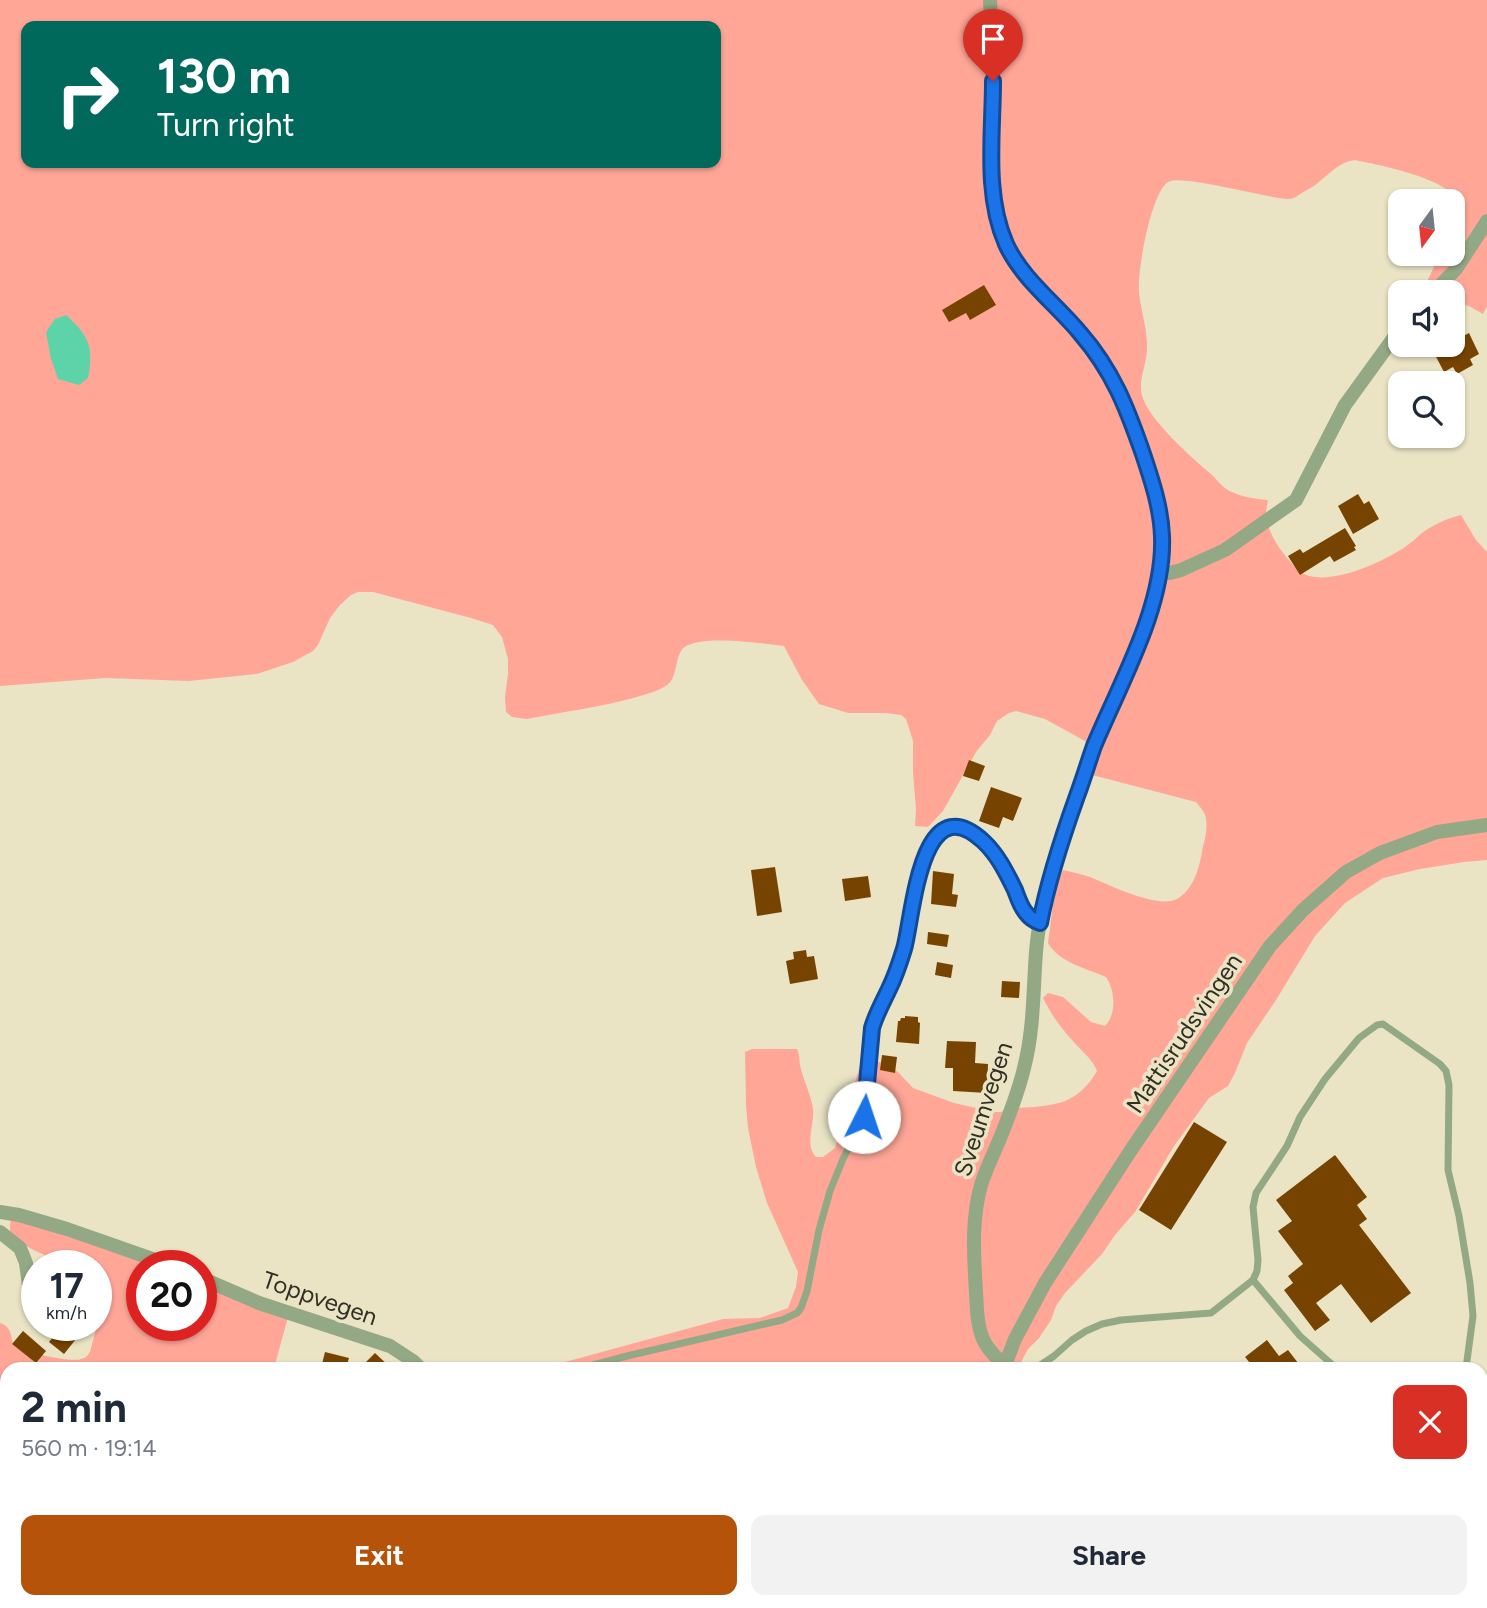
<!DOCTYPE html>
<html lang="en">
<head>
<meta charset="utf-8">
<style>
  body { margin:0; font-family:Figtree,sans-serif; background:#f2f2f3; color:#1f2937; height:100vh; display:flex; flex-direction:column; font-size:26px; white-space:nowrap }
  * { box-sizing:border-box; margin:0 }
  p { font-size:23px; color:#747a83 }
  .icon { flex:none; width:38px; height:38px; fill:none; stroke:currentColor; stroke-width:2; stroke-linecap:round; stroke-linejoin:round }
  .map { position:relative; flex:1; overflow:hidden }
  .details { position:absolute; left:0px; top:1362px; width:1488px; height:247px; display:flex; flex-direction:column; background:#fff; border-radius:21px 21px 0 0; box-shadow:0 2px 5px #0004 }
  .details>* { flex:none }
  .hud { position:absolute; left:21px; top:21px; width:700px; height:147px; border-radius:14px; box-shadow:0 2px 5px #0004; background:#00695c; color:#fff; overflow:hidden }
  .needle { width:46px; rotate:195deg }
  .tools { position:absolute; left:1388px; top:189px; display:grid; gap:14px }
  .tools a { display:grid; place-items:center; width:77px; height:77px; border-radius:14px; background:#fff; box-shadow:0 2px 5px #0004; font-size:35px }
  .speed { position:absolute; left:21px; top:1250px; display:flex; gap:14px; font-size:35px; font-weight:700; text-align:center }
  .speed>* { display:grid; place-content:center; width:91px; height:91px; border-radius:50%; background:#fff; box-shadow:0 2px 5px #0004; line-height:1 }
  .speed small { font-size:18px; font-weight:400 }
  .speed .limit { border:10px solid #d22; background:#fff; color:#111 }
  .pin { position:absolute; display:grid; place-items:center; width:60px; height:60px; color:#fff; margin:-72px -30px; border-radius:50% 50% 50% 0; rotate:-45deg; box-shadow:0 0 7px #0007 }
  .pin .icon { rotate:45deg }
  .me { position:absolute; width:77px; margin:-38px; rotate:4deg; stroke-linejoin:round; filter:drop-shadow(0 0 5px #0008) }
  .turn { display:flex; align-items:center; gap:24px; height:147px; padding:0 21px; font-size:32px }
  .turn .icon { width:91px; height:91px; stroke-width:2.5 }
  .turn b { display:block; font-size:49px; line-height:60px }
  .round { display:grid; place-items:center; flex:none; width:74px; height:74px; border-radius:14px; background:#f2f2f3 }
  .overview { display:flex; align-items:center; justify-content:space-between; height:119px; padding:0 21px }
  h1 { font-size:42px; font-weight:700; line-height:52px }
  .cta { display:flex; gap:14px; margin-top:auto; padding:14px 21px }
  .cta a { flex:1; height:80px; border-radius:14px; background:#b45309; color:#fff; font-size:28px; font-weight:700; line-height:80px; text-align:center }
  .cta a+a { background:#f2f2f3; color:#1f2937 }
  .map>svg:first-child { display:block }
  .green { fill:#ffa697; fill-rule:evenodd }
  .water { fill:#5dd3a9 }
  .building { fill:#764400 }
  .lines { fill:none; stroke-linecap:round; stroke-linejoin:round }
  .lane { stroke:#93a885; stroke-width:7 }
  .street { stroke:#93a885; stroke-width:14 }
  .route-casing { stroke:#114b97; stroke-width:18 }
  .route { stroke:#1a73e8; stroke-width:12 }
  .labels { text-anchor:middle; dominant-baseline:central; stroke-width:7; stroke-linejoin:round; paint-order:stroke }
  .street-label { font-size:24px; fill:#312f23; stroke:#eae4c5 }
</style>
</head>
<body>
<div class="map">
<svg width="1487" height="1608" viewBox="0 0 1487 1608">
  <rect width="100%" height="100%" fill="#eae4c5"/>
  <g class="green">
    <path d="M0,0h1487v306l-4,8 -14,-8 -16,-4 -1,-10h-27l-1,-4 16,-34h12c1,-13 -1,-26 1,-39 1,-5 3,-10 1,-16 -4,-20 -79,-35 -99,-39 -15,2 -24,12 -35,21 -5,5 -12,8 -18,12 -5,3 -8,6 -14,6 -23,-1 -107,-25 -120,-17 -17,11 -31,89 -29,110 2,20 9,39 8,58 -1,18 -11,34 -3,51 10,23 48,57 68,74 6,6 12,14 20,17 11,5 23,7 36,8 -1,5 -2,11 -2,16 2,16 12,31 22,43 4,4 7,9 11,12 25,19 84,-9 106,-24 6,-4 11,-9 17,-14 12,-9 24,-14 39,-18l15,25 11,12v308l-23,2 -44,7 -37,9 -38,25 -30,33 -39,64 -29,43 -12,30 -7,13 -19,12 -35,48 -39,66 -20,23 -13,19 -37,39 -9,13 -5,14 -12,18 -11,11 -10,19h-475l180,-49 37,-1 28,-10 8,-21 2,-15 -31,-69 -11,-36 -8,-39 -2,-22 -1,-54 7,-3h45c3,6 2,10 3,16 3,15 11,29 13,44 2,15 -9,35 3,48h7l12,-9 28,-92 22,8 13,8 15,16 41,15 40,9h7l6,-3c26,-3 57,0 76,-20 6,-5 10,-12 14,-18 -5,-13 -17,-21 -25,-31 -12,-13 -21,-26 -29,-42l5,-5 15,4 28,25 14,4c12,-12 10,-36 1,-49 -18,-8 -48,-15 -58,-34 4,-23 4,-52 15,-73 9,2 18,4 27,7 20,8 67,32 87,22 16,-9 22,-30 25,-47 2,-11 7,-25 3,-37 -1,-4 -6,-9 -9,-13l-104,-27 -4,-6 2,-22 -5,-6 -40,-22 -29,-8 -7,2 -12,8 -7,14 -14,17 -33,59 -15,16 -13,-1 1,-16 -3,-38v-31l-7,-22 -5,-4 -15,-2h-38l-29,-9 -17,-24 -18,-34c-19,-2 -92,-14 -103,5 -6,10 -4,27 -14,34 -8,6 -21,9 -30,12 -36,10 -74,15 -110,22l-15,-2 -6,-5 -1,-15 3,-23v-15l-6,-22 -9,-12 -22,-7 -98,-26h-15l-7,3 -11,10 -10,13 -12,27 -5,6 -20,11 -36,12 -68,7 -83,-3 -106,8zM26,26h690v137h-690z"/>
    <path d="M13,1211l95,26 72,28h-38v60h59v-51l89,36 -16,58h-267v233h304l4,7h-315v-285c11,3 11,12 13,22 11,7 57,18 68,14 5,-1 6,-3 9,-7l19,-73 -6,-5 -7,-3v-6c-7,0 -15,1 -22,0 -14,-3 -59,-20 -63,-32 -3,-7 1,-15 2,-22z"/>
    <path d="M1487,1568v40h-47v-7h40l1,-16z"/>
    <path d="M512,1601h89l4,7h-91z"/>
  </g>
  <path class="water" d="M66,315c23,21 28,32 22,63l-9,7 -21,-6 -7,-20 -5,-27 9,-13z"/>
  <g class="building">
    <path d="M984,285l12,20 -26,15 -4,-7 -17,9 -7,-12z"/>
    <path d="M1469,333l10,21 -9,5 3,6 -16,9 -4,-7 -9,5 -11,-21 13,-6h6v-3z"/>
    <path d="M1358,494l6,10 5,-3 10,18 -26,15 -15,-28z"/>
    <path d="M1345,528l11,18 -2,1 2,3 -22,12 -4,-6 -30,19 -12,-19 12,-7 3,4z"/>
    <path d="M969,760l16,6 -6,15 -16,-5z"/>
    <path d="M991,787l31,11 -9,23 -10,-4 -4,11 -20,-7z"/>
    <path d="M775,867l7,45 -25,4 -6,-46z"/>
    <path d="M933,871l21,3 -2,20 6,1 -2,12 -25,-3z"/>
    <path d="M868,876l3,21 -26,4 -3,-22z"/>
    <path d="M928,932l21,3 -2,12 -20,-3z"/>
    <path d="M806,950l1,7 7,-1 4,23 -28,5 -4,-23 8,-2 -1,-7z"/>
    <path d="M937,962l16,3 -2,13 -16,-3z"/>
    <path d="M1002,981l18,1 -1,16 -18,-1z"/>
    <path d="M905,1016l13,1v5l2,1 -1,21 -23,-2 2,-21h2l1,-3h4z"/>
    <path d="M947,1041l29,1 -1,21 13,1 -1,29 -34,-2v-23h-8z"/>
    <path d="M882,1055l15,2 -2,16 -15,-3z"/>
    <path d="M1194,1122l33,20 -56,88 -32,-20z"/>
    <path d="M1335,1155l32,42 -10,8 10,14 -8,6 52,68 -40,30 -30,-39 -25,19 14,17 -15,11 -31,-41 9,-7 -5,-7 15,-12 -25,-33 14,-10 -16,-21z"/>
    <path d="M63,1325h6l11,9 -16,20 -15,-12z"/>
    <path d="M23,1331l23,20 -10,12 -24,-19z"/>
    <path d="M1267,1340l12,16 9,-6 14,18h-48l-9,-11z"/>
    <path d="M325,1352l24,6 -3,10h-25z"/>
    <path d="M375,1353l16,15h-31z"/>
  </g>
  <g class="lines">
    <g class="lane">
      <path d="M1253,1280l47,56 36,32"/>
      <path d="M582,1368l45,-12 155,-36 15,-7 4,-5 6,-17 12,-61 11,-39 13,-32 21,-42 8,-89 3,-9 16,-33 13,-36 15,-79 13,-28 14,-13 7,-2 15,3 9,5 16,15 8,12 27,53 11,7"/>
      <path d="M1036,1368l18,-12 18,-16 14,-9 16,-7 19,-4 90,-7 42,-33 4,-9 1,-11 -5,-53 3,-14 31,-47 13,-29 25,-38 34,-41 18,-13 6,-1 57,40 6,7 3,14 -1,85 11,46 11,67 3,33 -7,52"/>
      <path d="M1034,1608v-7"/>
    </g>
    <g class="street">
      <path d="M990,0c2,34 3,68 3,102 -1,43 -6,89 9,131 14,42 53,68 80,102 30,36 45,72 60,116 15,44 27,89 16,135 -10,43 -31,83 -48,123 -22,51 -41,104 -56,158 -8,28 -16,56 -18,85 -3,39 -2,78 -12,116 -5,22 -13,42 -21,63 -7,18 -16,35 -22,54 -10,35 -7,72 -5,108 1,17 1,36 9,50 5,9 12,15 19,22"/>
      <path d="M1434,292l22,-23 31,-48"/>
      <path d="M1160,573h10l11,-3 44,-20 71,-50 49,-95 55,-76"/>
      <path d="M0,1212l19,3 48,14 103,36"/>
      <path d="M0,1232l20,16 6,15 3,23 8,12"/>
      <path d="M201,1278l58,25 131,43 23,15 7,7"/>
      <path d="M1004,1368l11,-29 30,-56 86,-133 139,-204 33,-36 43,-38 34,-19 57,-21 50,-7"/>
      <path d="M513,1601v7"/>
      <path d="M986,1608v-7"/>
    </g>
  </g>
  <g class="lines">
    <g class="route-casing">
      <path id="route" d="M864,1117l8,-89c4,-14 11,-26 17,-39 6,-12 11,-27 15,-40 9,-31 16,-166 79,-108 15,14 23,31 32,49 3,8 6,18 12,24 3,4 8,7 13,9 8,-43 22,-85 37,-127 6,-16 11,-33 17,-50 26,-63 71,-140 68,-210 -1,-28 -10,-55 -19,-82 -16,-46 -30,-83 -63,-121 -24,-29 -58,-54 -74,-89 -22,-50 -13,-110 -13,-163"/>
    </g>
    <use href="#route" class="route"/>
  </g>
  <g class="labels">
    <g class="street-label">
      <text transform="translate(1184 1033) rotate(-56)">Mattisrudsvingen</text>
      <text transform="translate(983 1109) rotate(-72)">Sveumvegen</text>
      <text transform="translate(320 1298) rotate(19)">Toppvegen</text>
    </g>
  </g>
</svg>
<div class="tools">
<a><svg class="needle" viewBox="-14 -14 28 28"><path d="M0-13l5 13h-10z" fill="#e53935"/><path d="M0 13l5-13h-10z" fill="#747a83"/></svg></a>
<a><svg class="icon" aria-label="sound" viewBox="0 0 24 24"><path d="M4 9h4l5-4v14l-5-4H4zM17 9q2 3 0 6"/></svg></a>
<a><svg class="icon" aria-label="search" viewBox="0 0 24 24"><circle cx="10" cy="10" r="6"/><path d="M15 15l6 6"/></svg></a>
</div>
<div class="speed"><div>17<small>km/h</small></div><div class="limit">20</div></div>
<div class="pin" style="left:993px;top:81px;background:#d93025"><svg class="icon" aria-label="arrive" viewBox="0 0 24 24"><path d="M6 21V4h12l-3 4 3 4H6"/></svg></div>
<svg class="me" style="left:864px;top:1117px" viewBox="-20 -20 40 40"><circle r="19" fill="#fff"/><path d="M0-13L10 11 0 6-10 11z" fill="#1a73e8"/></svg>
<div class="hud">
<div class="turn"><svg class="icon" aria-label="right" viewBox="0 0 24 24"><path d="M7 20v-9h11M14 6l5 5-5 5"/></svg><div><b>130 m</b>Turn right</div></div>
</div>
<section class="details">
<div class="overview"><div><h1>2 min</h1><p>560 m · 19:14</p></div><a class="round" style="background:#d93025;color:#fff"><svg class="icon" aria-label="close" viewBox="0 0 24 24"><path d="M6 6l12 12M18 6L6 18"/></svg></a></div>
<div class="cta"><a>Exit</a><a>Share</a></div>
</section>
</div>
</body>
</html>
